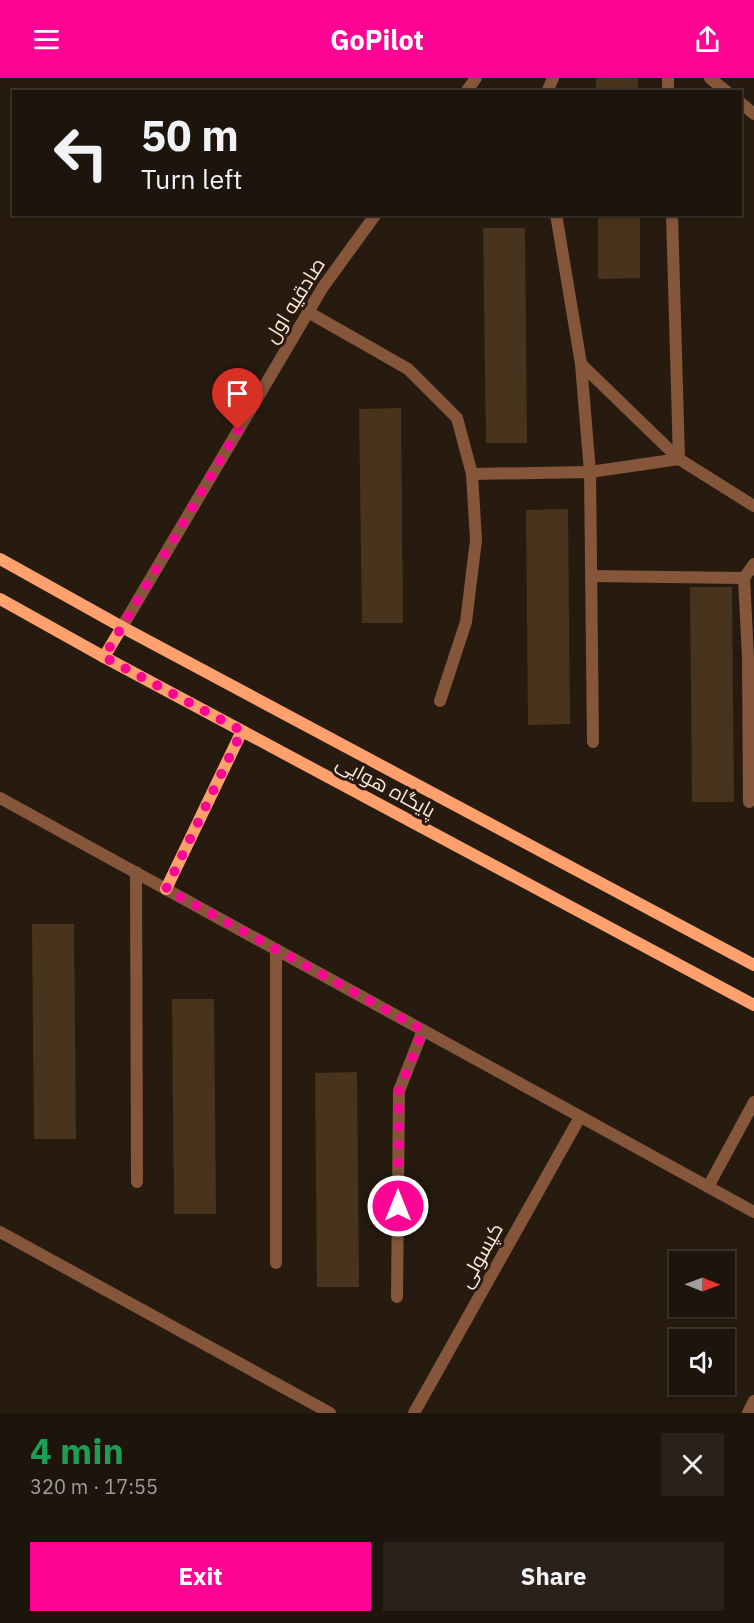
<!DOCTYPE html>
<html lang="en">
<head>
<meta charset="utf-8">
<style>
  body { margin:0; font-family:"IBM Plex Sans",Cairo,sans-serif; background:#2a211a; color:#f1f3f6; height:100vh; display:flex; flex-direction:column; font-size:22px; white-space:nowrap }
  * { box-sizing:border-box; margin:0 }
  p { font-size:20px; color:#a09e9d }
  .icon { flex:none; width:33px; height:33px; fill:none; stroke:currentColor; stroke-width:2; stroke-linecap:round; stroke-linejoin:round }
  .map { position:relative; height:1335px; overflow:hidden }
  .side { display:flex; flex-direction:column; background:#1d140c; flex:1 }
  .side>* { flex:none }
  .guide { position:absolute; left:12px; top:12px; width:730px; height:126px; border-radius:0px; box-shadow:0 2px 4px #0004,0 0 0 2px #3b332d; background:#1d140c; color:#f1f3f6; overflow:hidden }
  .needle { width:39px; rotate:91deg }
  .buttons { position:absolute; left:669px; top:1173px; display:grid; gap:12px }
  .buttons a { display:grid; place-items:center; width:66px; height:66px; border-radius:0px; background:#1d140c; box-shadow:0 2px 4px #0004,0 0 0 2px #3b332d; font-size:30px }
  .pin { position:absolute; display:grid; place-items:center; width:51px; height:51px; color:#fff; margin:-62px -26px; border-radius:50% 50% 50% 0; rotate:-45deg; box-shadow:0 0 6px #0007 }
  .pin .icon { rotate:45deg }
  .me { position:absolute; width:66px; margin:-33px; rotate:0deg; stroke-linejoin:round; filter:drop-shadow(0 0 4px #0008) }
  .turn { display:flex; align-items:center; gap:21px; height:126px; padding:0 30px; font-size:27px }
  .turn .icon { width:78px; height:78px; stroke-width:2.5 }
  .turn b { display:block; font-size:42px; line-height:51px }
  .round { display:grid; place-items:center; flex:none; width:63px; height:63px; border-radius:0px; background:#2a211a }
  .overview { display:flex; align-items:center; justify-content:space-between; height:102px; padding:0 30px }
  h1 { font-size:36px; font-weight:700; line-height:45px; color:#1e9e55 }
  .button { display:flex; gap:12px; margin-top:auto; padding:12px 30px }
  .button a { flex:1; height:69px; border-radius:0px; background:#fe0394; color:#fff; font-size:24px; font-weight:700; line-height:69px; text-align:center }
  .button a+a { background:#2a211a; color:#f1f3f6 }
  header { display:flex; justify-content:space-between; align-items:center; height:78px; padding:0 30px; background:#fe0394; color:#fff; font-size:27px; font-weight:700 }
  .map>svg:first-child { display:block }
  .building { fill:#48331c }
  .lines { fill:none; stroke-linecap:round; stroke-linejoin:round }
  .minor { stroke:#86563b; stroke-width:12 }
  .tertiary { stroke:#86563b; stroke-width:12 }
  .secondary { stroke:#ffa06d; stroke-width:12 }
  .route { stroke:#fe0394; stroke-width:10; stroke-dasharray:0 18 }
  .labels { text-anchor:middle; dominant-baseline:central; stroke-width:6; stroke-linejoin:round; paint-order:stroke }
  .street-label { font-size:20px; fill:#ffe8d6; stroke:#271b10 }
</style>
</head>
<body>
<header><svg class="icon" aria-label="menu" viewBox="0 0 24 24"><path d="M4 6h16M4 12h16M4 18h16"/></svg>GoPilot<svg class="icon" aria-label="share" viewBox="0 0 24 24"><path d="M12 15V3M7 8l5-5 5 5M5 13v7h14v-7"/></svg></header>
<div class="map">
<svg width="754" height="1335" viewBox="0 0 754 1335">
  <rect width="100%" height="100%" fill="#271b10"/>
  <g class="building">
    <rect x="596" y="0" width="42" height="14"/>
    <path d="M598,136h42v64l-42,1z"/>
    <path d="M483,150h42l2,215h-41z"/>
    <path d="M401,330l2,215h-41l-3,-214z"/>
    <path d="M568,431l2,215 -42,1 -2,-215z"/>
    <path d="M690,509h42l2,215h-42z"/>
    <path d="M32,846h42l2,215h-42z"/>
    <path d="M172,921h42l2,215h-42z"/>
    <path d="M357,994l2,215h-42l-2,-214z"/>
  </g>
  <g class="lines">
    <g class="minor">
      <path d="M668,0v14"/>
      <path d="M710,0l17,14"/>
      <path d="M547,14l6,-14"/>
      <path d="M741,25l13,11"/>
      <path d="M556,136l25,150 9,108 89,-13 -98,-95"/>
      <path d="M672,136l7,245 75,47"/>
      <path d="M308,234l100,57 49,49 15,56 4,66 -10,82 -26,79"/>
      <path d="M472,396l118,-2 3,270"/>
      <path d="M591,498l153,2"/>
      <path d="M749,724l-1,-144 -4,-80 10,-14"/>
      <path d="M136,794l1,310"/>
      <path d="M0,1154l330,181"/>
      <path d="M276,1185v-313"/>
      <path d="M397,1219l2,-206 24,-61"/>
      <path d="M414,1335l166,-296"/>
      <path d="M748,1335l6,-12"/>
    </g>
    <g class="tertiary">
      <path d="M466,14l10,-14"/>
      <path d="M122,549l201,-340 53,-73"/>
      <path d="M0,720l754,414"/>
      <path d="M708,1109l46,-85"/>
    </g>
    <g class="secondary">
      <path d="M0,481l122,68 632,338"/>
      <path d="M0,521l104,58 650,348"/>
      <path d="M104,579l18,-30"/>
      <path d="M166,811l76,-158"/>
    </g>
  </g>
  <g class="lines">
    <path class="route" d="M238,352l-134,227 138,74 -76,158 257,141 -24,61 -1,115"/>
  </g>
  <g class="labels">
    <g class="street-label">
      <text transform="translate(294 222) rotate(-58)">صادقیه اول</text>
      <text transform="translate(386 708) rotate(28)">پایگاه هوایی</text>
      <text transform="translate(480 1177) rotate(-61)">کپسولی</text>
    </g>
  </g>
</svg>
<div class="buttons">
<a><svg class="needle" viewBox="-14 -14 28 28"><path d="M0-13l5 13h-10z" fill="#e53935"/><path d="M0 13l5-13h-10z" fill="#a09e9d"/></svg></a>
<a><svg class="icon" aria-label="sound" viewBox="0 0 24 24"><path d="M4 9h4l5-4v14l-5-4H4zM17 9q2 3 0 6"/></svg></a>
</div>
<div class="pin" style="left:238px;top:352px;background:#d93025"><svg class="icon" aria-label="arrive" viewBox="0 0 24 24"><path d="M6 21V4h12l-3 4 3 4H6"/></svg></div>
<svg class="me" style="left:398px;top:1128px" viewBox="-20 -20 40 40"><circle r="17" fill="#fe0394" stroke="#fff" stroke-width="3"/><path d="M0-11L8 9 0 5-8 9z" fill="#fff"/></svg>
<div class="guide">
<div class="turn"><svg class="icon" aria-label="left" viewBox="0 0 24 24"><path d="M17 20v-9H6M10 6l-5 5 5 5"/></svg><div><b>50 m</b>Turn left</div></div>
</div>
</div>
<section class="side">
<div class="overview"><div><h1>4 min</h1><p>320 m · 17:55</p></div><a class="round"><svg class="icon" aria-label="close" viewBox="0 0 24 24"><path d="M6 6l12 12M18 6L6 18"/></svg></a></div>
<div class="button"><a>Exit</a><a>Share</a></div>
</section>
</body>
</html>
